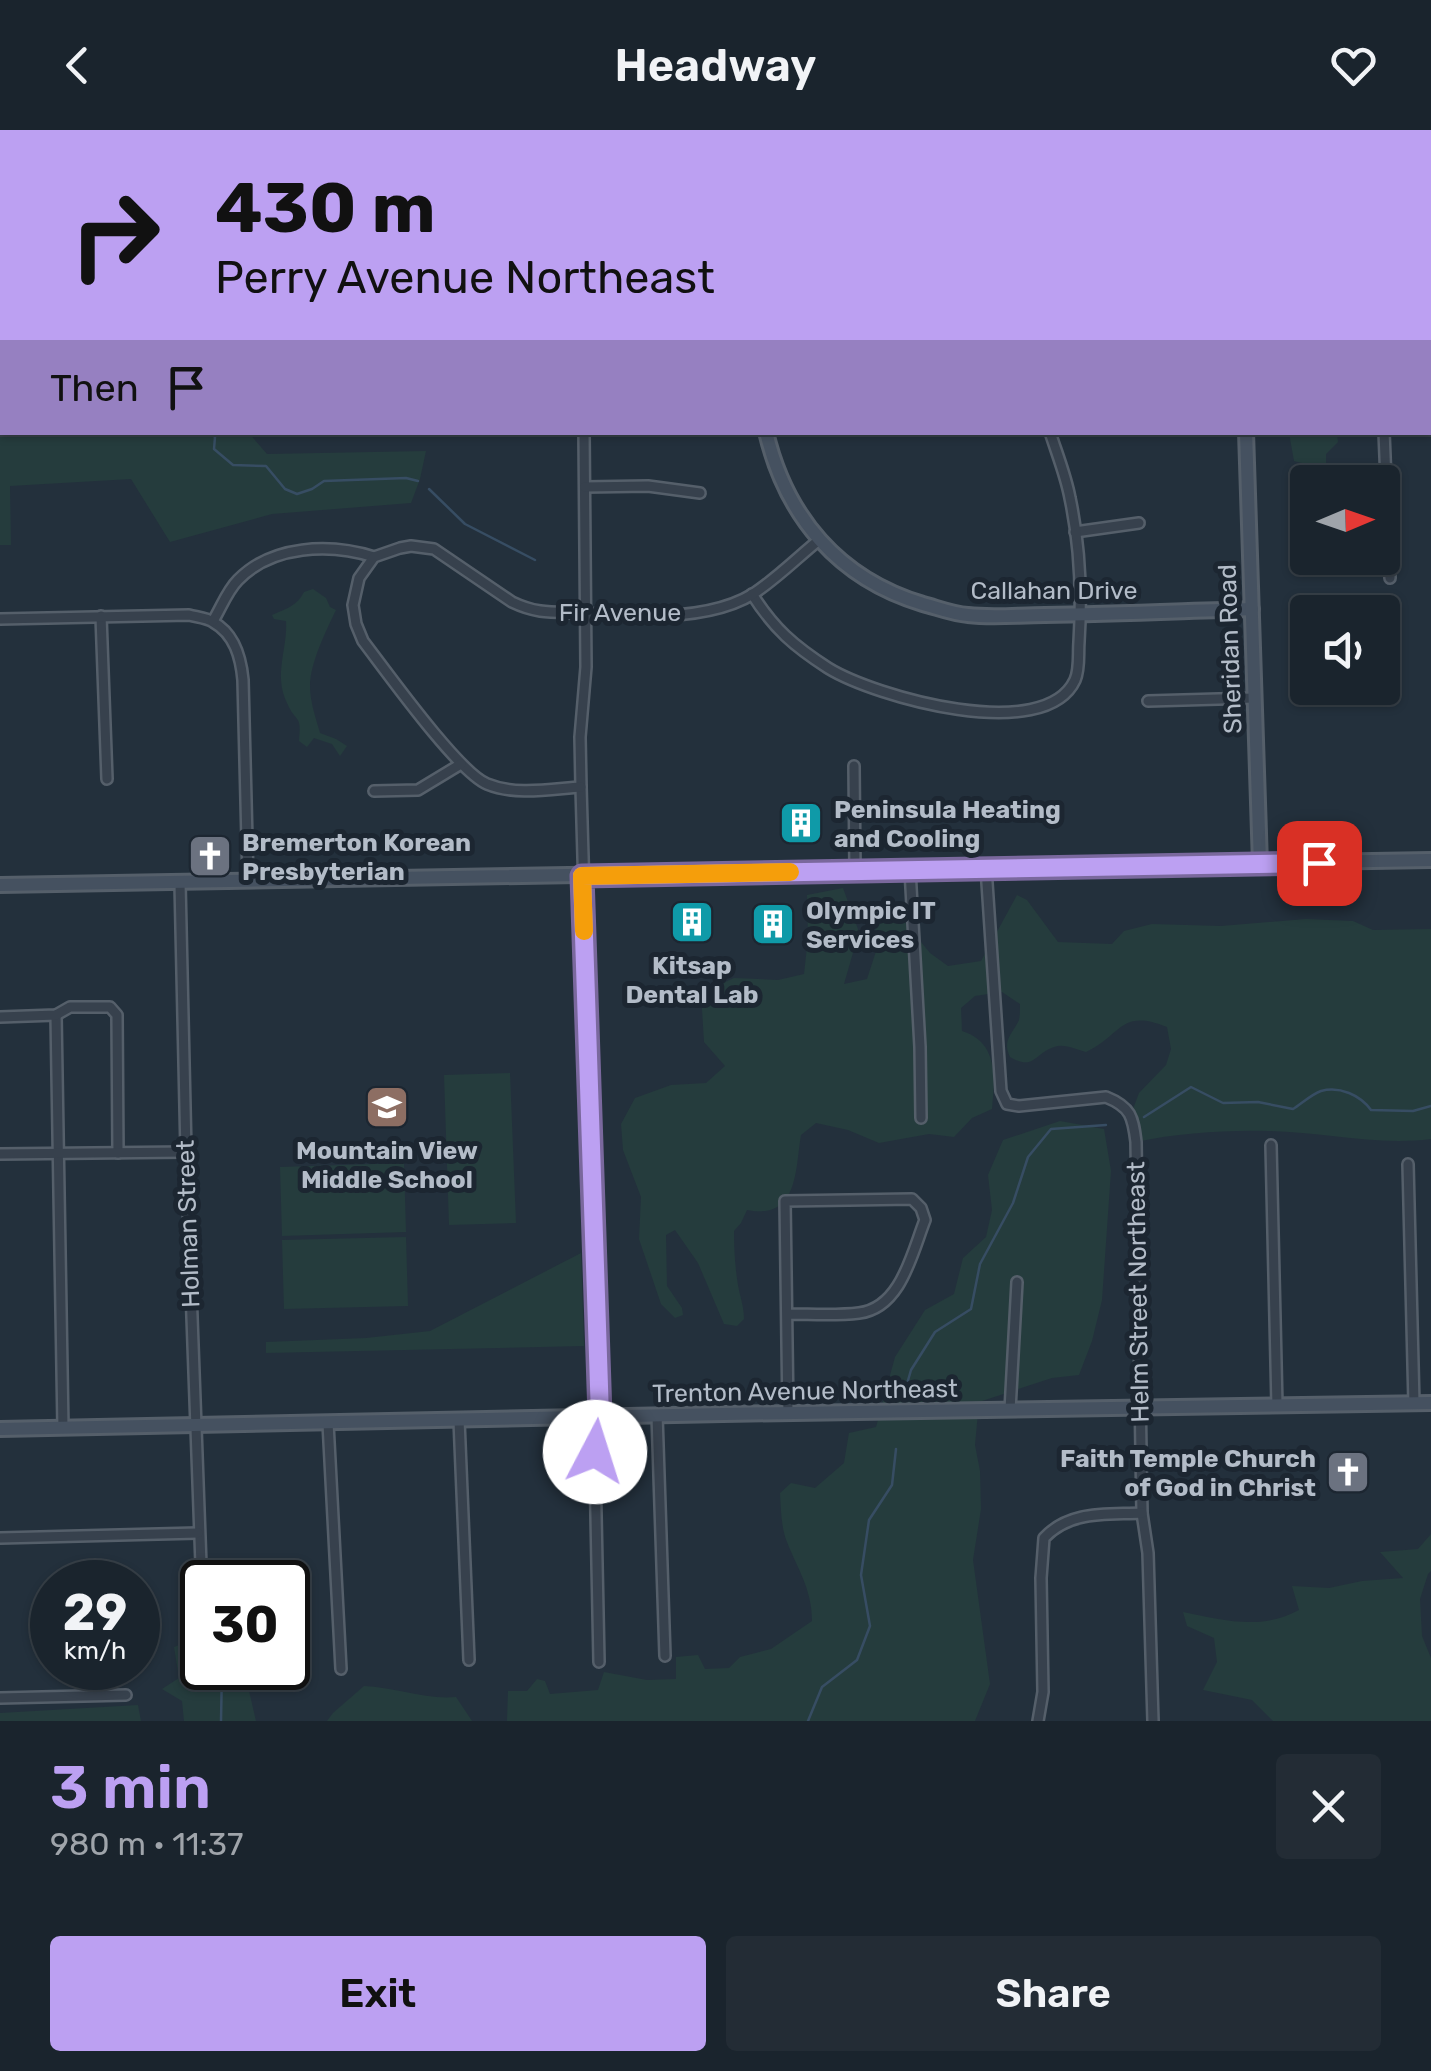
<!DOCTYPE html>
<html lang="en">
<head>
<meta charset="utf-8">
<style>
  body { margin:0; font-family:Rubik,sans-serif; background:#232c35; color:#f1f3f6; height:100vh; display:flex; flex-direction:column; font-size:38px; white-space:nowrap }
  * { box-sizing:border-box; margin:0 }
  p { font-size:32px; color:#9fa4aa }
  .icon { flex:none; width:55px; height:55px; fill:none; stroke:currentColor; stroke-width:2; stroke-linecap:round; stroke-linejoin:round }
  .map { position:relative; height:1591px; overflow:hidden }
  .side { display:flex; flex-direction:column; background:#1a242d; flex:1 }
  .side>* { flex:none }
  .guide { position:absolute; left:0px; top:0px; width:1432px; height:305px; box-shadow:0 2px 8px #0004,0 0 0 2px #384149; background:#bca0f2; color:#111; overflow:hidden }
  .needle { width:65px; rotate:88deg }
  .controls { position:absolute; left:1290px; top:335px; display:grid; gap:20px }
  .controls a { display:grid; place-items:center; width:110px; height:110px; border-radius:10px; background:#1a242d; box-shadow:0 2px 8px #0004,0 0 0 2px #384149; font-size:50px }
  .speed { position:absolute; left:30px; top:1430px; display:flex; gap:20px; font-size:50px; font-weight:700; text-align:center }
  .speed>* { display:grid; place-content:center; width:130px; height:130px; border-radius:50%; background:#1a242d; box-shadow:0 2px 8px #0004,0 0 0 2px #384149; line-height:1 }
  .speed small { font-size:25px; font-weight:400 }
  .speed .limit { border:5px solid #111; border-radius:15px; background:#fff; color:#111 }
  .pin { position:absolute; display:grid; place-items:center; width:85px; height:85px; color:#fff; margin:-42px; border-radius:20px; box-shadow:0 5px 15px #0006 }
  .me { position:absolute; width:110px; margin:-55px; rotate:5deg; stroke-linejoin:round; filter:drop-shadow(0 0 8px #0008) }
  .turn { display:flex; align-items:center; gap:35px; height:210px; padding:0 50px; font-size:45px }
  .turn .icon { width:130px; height:130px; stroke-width:2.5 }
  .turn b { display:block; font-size:70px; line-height:85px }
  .then { display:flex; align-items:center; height:95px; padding:0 50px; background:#0003; gap:20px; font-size:38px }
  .round { display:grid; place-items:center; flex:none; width:105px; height:105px; border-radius:10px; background:#232c35 }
  .head { display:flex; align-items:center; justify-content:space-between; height:170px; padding:0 50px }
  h1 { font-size:60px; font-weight:600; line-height:75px; color:#bca0f2 }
  .button { display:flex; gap:20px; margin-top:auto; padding:20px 50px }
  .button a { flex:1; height:115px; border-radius:10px; background:#bca0f2; color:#111; font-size:40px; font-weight:600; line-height:115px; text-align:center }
  .button a+a { background:#232c35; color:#f1f3f6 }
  header { display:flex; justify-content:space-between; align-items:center; height:130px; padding:0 50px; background:#1a242d; font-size:45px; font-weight:600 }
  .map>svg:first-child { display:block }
  .green { fill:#253c3d }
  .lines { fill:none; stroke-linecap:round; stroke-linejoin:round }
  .stream { stroke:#374d63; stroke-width:2.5 }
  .street-casing { stroke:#555f6a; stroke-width:14 }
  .secondary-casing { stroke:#555f6a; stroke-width:18 }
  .street { stroke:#37414d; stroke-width:9 }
  .secondary { stroke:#455160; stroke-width:12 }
  .route-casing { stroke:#7a689d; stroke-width:25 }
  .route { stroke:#bca0f2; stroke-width:18 }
  .slow { stroke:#f59e0b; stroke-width:18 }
  .labels { text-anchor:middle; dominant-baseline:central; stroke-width:10; stroke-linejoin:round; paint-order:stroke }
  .street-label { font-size:25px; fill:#b3bcc8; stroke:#1c2631 }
  .poi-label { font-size:25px; font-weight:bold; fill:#b3bcc8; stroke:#1c2631; text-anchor:start }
</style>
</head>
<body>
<header><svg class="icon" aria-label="back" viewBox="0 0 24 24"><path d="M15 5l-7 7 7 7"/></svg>Headway<svg class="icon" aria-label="heart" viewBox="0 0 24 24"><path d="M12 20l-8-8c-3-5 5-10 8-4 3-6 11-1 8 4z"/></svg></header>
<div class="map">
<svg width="1431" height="1591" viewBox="0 0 1431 1591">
  <rect width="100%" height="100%" fill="#23303c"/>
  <g class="green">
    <path d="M0,0h34l1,2h-33v300h246l19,22 159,-3 -6,28 -9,24 -139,11 -102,28 -39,-63 -121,7 1,59h-11z"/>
    <path d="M1289,303h48l1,9 -12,12v15l-32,-8z"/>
    <path d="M313,459l13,9 4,9 6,3c-10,21 -26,53 -26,76 0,16 6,33 10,47l16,6 11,7 -7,10 -8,-12 -18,-6 -7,9 -8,-6c3,-28 -3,-17 -12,-38 -14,-29 1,-54 -1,-82l-12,-2 -2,-4c14,-6 25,-9 32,-23z"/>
    <path d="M843,758l16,44 -15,52 23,-5 11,-34 -3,-18 18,-19 37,45 18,13 33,-5 36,-66 10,5 31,42 54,2 12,-13 28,-7 69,2 85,-7 47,2 20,9 58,-1v210c-55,7 -108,-7 -163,-8 -44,-1 -89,2 -132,11l-3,-33 6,-16 27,-28 5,-16 -4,-22c-47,-19 -45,8 -81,25 -9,-2 -22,-9 -32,-5 -20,7 -20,24 -44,10 -8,-17 2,-22 9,-37 1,-3 1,-12 1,-16l-18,-12 -27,4 -14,12 1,23c36,11 33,46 30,78l-20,9 -18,19 -25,-3 -50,9 -31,-13 -32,-7 -15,12c-6,35 -2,85 -54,75l-6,13 -7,8c0,18 1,36 4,54 2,12 6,21 6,34l-7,7 -13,-2 -26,-61 -23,-33 -9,5 1,51 15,22 1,7 -8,3 -14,-14 -22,-65 2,-42 -18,-47 -2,-26 14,-26 36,-13 35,-2 19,-17 -21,-24 -3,-49 33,-15 44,2 26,-6 4,-36 -1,-43z"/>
    <path d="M510,943l6,150 -67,2 -5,-150z"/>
    <path d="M1060,991l44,8 7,42 -9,129 -10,41 -13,34 -27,3 -73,24 -4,43 5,26 1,38 -8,51 17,124 -15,37h-468l1,-30h19l10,-12 8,2 5,13 48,-4 6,-18 43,8 29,-1v-22l22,-2 7,14 24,-1 11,-11 31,-8 41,-28c0,-32 -14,-51 -25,-79 -6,-15 -6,-32 -7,-49l11,-10 24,5 29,-25 5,-30 27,-6 19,-70 30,-47 29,-16 9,-36 23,-21 6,-27 -4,-35 15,-35z"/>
    <path d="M404,1033l2,69 -124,4 -2,-69z"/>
    <path d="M406,1107l2,69 -124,3 -2,-69z"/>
    <path d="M581,1123l3,93 -318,7v-11l100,-4 64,-7z"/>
    <path d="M1431,1404v37l-3,3 -8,25 2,37 9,22v63h-158l-21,-21 -49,-10 14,-28 -3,-24 -27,-12 -4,-14c40,8 77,19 116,-2l-7,-24 37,2 33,-7 41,-3 -23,-26 38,-3z"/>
    <path d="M255,1429l11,23h-42l5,-17z"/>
    <path d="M202,1498v40h51l-4,23 7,30h-72l-2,-20 -20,-12 17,-11 -5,-31 23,-9z"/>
    <path d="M364,1556c30,1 62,14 92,11l16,24h-145l6,-8z"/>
    <path d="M138,1575l3,16h-141v-8z"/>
  </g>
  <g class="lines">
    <g class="stream">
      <path d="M0,273l2,1"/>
      <path d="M210,302l5,5 -1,12 19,16 33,1 19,23 12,5 15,-5 12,-8 82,-3 12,3"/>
      <path d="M429,359l36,35 70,36"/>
      <path d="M1144,987l47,-30 32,16 35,-1 35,7c8,-5 19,-15 28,-18 19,-5 39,4 50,19l42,1 18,-5"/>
      <path d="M905,1261l6,-21 24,-38 36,-23 9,-45 33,-61 15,-46 23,-28 55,-4"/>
      <path d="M243,1452l5,-14"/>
      <path d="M221,1591l1,-53"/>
      <path d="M808,1591l14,-34 35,-27 13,-34 -9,-51 8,-55 23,-35 4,-36"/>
    </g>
    <g class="street-casing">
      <g id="street">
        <path d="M34,0l1,2"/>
        <path d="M95,0l1,2"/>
        <path d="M417,0v2"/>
        <path d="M529,0l1,2"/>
        <path d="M610,0l1,2"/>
        <path d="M255,2v-2"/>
        <path d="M905,2l1,-2"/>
        <path d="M1056,2l1,-2"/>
        <path d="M0,112h2"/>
        <path d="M1430,191h1"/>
        <path d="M584,302l2,235 -6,70 1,50 18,629"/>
        <path d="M1384,302l6,146"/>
        <path d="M585,357l63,-1 52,7"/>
        <path d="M1075,402l64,-9"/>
        <path d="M752,464c22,35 42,52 76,74 47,29 217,77 247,12 5,-11 3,-26 4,-38 3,-48 1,-97 -9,-144 -4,-22 -13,-44 -20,-66"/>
        <path d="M101,486l6,163"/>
        <path d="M0,489l189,-4c7,2 18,3 24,7 22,12 28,36 30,58l5,201"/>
        <path d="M213,491c8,-13 14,-30 25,-41 34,-35 92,-37 136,-23"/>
        <path d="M1148,571l106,-3"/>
        <path d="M854,636l1,104"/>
        <path d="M581,657c-30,2 -65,9 -94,-3 -29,-12 -101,-113 -124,-143l-7,-17 -3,-19 6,-27 15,-21 26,-9 11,-2 23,3 78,53c29,14 46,9 75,11 50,5 122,8 166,-19 23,-15 45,-37 66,-54"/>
        <path d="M374,661l44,-1 43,-26"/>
        <path d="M986,738l15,223 6,13 12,2 87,-9c25,10 27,20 30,45l6,371 6,40 5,168"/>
        <path d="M910,740l10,177 1,71"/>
        <path d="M180,753l6,269 15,413"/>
        <path d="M56,885l7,413"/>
        <path d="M0,887l56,-2 14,-8h40l7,8 1,138"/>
        <path d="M1271,1015l6,261"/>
        <path d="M0,1024l186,-2"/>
        <path d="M1408,1034l6,240"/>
        <path d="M787,1184c24,0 49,2 72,-1 42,-5 53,-60 66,-93l-4,-12 -9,-9 -127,2 3,212"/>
        <path d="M1010,1280l7,-128"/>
        <path d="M657,1285l8,241"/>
        <path d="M594,1287l5,245"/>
        <path d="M459,1290l10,240"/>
        <path d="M328,1293l13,246"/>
        <path d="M0,1408l198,-5"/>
        <path d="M0,1568l126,-3"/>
        <path d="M1038,1591l5,-29 -2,-114 3,-40c26,-28 63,-23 98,-25"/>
      </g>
    </g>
    <g class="secondary-casing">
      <g id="secondary">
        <path d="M1236,0v2"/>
        <path d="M762,2l1,-2"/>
        <path d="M766,302c20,85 73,147 157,172 15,4 30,10 45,11 25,3 51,0 77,0 69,-1 138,-4 207,-6"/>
        <path d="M1246,302l14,432"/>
        <path d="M0,755l1431,-25"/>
        <path d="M0,1299l723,-15 708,-11"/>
      </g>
    </g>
    <use href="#street" class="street"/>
    <use href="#secondary" class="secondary"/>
  </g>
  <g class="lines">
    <g class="route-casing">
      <path id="route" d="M595,1322l-1,-36h6l-18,-540 737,-13"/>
    </g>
    <use href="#route" class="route"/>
    <path class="slow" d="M584,801l-2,-55 208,-4"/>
  </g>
  <defs>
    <g id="building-square" transform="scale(2.25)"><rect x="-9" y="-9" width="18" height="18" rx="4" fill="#0f9aa8" stroke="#1c2631"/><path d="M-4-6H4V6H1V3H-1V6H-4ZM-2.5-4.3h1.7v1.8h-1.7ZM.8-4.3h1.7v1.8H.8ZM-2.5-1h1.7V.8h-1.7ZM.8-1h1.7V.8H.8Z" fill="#fff"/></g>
    <g id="church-square" transform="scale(2.25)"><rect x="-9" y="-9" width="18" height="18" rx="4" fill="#6b7280" stroke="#1c2631"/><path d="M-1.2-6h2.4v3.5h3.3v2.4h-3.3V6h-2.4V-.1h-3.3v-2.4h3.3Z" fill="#fff"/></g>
    <g id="school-square" transform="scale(2.25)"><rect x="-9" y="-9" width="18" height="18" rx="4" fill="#8d6e63" stroke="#1c2631"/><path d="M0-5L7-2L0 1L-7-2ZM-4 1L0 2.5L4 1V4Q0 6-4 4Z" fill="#fff"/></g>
  </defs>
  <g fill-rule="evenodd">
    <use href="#building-square" x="801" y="693"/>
    <use href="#church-square" x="210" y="726"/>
    <use href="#building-square" x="692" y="792"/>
    <use href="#building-square" x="773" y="794"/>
    <use href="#school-square" x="387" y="977"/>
    <use href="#church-square" x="1348" y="1342"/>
  </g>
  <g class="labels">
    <g class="street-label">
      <text x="1054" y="460">Callahan Drive</text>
      <text x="620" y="482">Fir Avenue</text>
      <text transform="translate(1230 519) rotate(-92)">Sheridan Road</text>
      <text transform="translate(188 1094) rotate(-92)">Holman Street</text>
      <text transform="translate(1138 1162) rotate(-91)">Helm Street Northeast</text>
      <text transform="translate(805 1261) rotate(-1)">Trenton Avenue Northeast</text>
    </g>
    <g class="poi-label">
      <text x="834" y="679">Peninsula Heating<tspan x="834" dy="29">and Cooling</tspan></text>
      <text x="242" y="712">Bremerton Korean<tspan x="242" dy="29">Presbyterian</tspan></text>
      <text x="806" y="780">Olympic IT<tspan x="806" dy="29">Services</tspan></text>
      <text x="692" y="835" text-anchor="middle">Kitsap<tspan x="692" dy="29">Dental Lab</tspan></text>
      <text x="387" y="1020" text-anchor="middle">Mountain View<tspan x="387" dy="29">Middle School</tspan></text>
      <text x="1316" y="1328" text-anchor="end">Faith Temple Church<tspan x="1316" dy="29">of God in Christ</tspan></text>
    </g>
  </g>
</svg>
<div class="controls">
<a><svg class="needle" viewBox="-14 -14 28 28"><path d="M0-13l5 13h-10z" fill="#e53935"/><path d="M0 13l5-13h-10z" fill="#9fa4aa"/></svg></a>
<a><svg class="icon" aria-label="sound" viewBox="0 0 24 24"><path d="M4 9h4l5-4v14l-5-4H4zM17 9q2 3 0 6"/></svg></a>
</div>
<div class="speed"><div>29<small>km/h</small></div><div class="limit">30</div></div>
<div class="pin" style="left:1319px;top:733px;background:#d93025"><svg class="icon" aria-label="arrive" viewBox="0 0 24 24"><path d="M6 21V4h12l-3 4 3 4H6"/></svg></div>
<svg class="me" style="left:595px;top:1322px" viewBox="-20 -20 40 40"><circle r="19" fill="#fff"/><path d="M0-13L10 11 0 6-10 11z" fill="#bca0f2"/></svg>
<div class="guide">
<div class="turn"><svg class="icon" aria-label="right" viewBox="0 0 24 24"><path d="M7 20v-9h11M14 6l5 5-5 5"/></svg><div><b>430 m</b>Perry Avenue Northeast</div></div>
<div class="then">Then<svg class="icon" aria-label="arrive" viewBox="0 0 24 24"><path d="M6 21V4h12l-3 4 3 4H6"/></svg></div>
</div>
</div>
<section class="side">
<div class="head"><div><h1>3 min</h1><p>980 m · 11:37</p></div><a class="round"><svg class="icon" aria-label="close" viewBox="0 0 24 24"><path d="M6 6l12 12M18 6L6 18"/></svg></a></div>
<div class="button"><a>Exit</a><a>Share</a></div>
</section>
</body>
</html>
